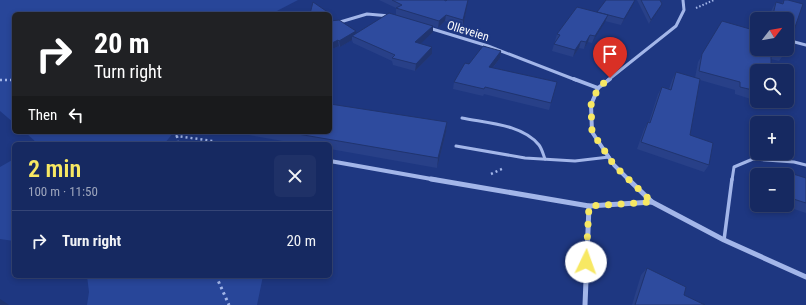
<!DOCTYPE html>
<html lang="en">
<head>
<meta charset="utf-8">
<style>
  body { margin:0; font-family:"Roboto Condensed",sans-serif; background:#1f3167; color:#f1f3f6; height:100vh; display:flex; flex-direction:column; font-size:15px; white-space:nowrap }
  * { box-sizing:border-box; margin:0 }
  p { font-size:13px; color:#9ea6bd }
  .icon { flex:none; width:22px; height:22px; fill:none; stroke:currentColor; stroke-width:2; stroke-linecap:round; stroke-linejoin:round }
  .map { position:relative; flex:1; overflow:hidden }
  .drawer { position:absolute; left:12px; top:142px; width:320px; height:136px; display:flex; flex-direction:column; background:#162961; border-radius:6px; box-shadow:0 2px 6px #0003,0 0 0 1px #354576 }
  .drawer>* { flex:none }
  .hud { position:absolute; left:12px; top:12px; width:320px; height:122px; border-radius:6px; box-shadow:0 2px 6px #0003,0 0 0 1px #354576; background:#202124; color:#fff; overflow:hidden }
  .needle { width:26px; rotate:59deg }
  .buttons { position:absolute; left:750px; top:12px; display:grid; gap:8px }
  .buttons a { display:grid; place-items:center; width:44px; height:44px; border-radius:6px; background:#162961; box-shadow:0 2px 6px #0003,0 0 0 1px #354576; font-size:20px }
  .pin { position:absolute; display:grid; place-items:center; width:34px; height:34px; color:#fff; margin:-41px -17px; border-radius:50% 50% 50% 0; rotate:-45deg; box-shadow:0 0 4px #0007 }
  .pin .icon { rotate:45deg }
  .me { position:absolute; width:44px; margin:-22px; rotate:3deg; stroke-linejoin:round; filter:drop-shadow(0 0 3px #0008) }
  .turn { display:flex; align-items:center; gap:14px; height:84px; padding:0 16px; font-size:18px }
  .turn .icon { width:52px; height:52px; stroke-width:2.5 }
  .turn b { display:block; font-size:28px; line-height:34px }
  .then { display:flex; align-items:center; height:38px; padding:0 16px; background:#0003; gap:8px; font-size:15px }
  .round { display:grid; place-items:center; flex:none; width:42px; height:42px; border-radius:6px; background:#1f3167 }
  .headline { display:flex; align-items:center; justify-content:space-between; height:68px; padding:0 16px }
  h1 { font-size:24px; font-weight:600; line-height:30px; color:#f7e863 }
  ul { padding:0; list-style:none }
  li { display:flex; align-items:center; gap:12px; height:60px; padding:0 16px; border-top:1px solid #354576 }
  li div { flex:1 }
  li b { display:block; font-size:15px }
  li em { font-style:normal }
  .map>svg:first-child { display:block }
  .green { fill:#284699 }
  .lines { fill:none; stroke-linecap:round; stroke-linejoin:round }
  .path-far2 { stroke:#a3b6e9; stroke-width:2; stroke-dasharray:1.5 2; stroke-linecap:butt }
  .path-far1 { stroke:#a3b6e9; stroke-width:2.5; stroke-dasharray:2 3; stroke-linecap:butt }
  .path { stroke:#a3b6e9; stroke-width:3; stroke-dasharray:2.5 3.5; stroke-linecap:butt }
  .lane-far1 { stroke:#a3b6e9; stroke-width:3 }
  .lane { stroke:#a3b6e9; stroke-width:3.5 }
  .street-far2 { stroke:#a3b6e9; stroke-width:3 }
  .street-far1 { stroke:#a3b6e9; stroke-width:4 }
  .street { stroke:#a3b6e9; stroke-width:5 }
  .wall { fill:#284088 }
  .shaded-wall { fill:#20346f }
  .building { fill:#2e4b9e; stroke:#20346f }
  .route { stroke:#f7e863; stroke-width:7; stroke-dasharray:0 12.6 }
  .labels { text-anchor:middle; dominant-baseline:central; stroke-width:4; stroke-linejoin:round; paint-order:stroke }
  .far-street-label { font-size:12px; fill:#fff; stroke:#1e3781 }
</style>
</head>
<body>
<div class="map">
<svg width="806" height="305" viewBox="0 0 806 305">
  <rect width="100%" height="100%" fill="#1e3781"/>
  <g class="green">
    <path d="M0,0h298l-27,14h-257v109l-14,-12z"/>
    <path d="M25,132h149l-10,12h-126z"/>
    <path d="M14,159v82l-14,-2v-72z"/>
    <path d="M87,276h176l-6,29h-170l2,-13z"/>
  </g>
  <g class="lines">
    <path class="path-far2" d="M696,8l18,-8"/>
    <g class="path-far1">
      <path d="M0,80h14"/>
      <path d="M172,132l5,4 36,5"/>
      <path d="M177,136l1,8"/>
      <path d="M491,174l13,-6"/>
    </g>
    <path class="path" d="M216,276l13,29"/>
    <g class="lane-far1">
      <path d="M462,118c24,5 60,6 77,27 3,4 4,9 6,14"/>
      <path d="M456,146l69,12 50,3 34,-4"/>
      <path d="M732,180l2,-13 19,-8 41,3 12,3"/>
    </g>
    <path class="lane" d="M724,240l8,-61"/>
    <g class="street-far2">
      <path d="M330,25l37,-11 23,2"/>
      <path d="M429,28l59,18 88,34"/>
      <path d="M787,40l19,5"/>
      <path d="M608,80l68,-54 8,-16 -1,-10"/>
    </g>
    <g class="street-far1">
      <path d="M574,79l24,9"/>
      <path d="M610,79l-12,9 -7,17 1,27 22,33 15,15"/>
      <path d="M226,143l5,1"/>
      <path d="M330,161l107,19"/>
    </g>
    <g class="street">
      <path d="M431,179l158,27 63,-4"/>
      <path d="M628,179l24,23 72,38 82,37"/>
      <path d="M585,305l4,-99"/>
    </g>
  </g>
  <g class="wall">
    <path d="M379,0h65l2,1 22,1 -5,25 -18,-6 -7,7 -5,-2v6l-13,12 12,10 -17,17 -22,-6 -1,-4 -39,-18 -1,-3 -12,7 -1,-1 -9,4 2,-35 1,6 23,10v3l40,-19v-7z"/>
    <path d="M635,0l-3,7 -11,18 -16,-4 -13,22 -4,-1 -4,7 -5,-1 -6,9 -21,-6 5,-17 40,-22z"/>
    <path d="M637,0h23v8l-11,16z"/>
    <path d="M784,0l10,30 -3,4 -4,13v-28h-18l3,-10 4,-7 5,2z"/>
    <path d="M722,21l64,28 -2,5 -5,7 -8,-2 -14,12v30l-22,-7v-4l-35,-10 -10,55 19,30 -5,7 -67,-23 7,-20 4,-7h1l9,-28 4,-7 7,2 3,-9 4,-8 19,6 3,-16z"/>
    <path d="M501,51l-1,7 -7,10 64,14 -8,28 -65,-16 -1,2 -30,-7 1,-7z"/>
    <path d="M759,101h8l-1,2z"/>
    <path d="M447,122l-1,10 -9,36 -107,-19v-5h-30l-69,-12h99z"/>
    <path d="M774,168l32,10v35l-24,-8h5v-30h-19z"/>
    <path d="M647,268l37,27 21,10h-73l9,-30z"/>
  </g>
  <g class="shaded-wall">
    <path d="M468,0v2l-5,25v-7z"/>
    <path d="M635,0l-3,7 -11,18 3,-6z"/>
    <path d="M662,4l-2,4 -11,16 2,-4z"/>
    <path d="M332,15l1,6 -3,1v-6z"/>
    <path d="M446,15l-1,6 -7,7 1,-7z"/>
    <path d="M608,15l-3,7 -13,21 3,-7z"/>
    <path d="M433,26v6l-18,17v-7z"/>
    <path d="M356,31l1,6 -5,-1v4l-12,7 -1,-6z"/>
    <path d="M590,35l-2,7 -4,7 2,-7z"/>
    <path d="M338,40l1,6 -9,4v-6z"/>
    <path d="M581,41l-2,7 -6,9 2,-7z"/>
    <path d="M432,47v7l-17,17 1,-7z"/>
    <path d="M501,51l-1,7 -12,16 1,-7z"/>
    <path d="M447,122l-1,10 -9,36 1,-10z"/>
    <path d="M0,299l9,6h-9z"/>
  </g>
  <g class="building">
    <path d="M392,0h52l2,1 1,-1h21l-5,20 -17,-5 -7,6 -43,-13 6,-3z"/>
    <path d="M606,0h29l-11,19 -27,-7z"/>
    <path d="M641,0h19l2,4 -11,16z"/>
    <path d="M784,0h4l15,4 -9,26 -5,2 2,4 -4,11v-28h-15l4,-17 7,2z"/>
    <path d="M313,2l19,13 -2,1v-2h-20z"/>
    <path d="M577,7l31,8 -13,21 -5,-1 -4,7 -5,-1 -6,9 -21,-6 6,-9 -3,-1z"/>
    <path d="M389,13l44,13 -18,16 17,5 -16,17 -24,-6 3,-3 -43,-19z"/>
    <path d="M339,20l17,11 -17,10 -1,-1 -8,4v-23z"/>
    <path d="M722,21l35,10v18h29l-2,5 -13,-4v21h-14v20l-17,-4v-5l-41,-11 3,-17z"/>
    <path d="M483,46l18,5 -12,16 68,15 -6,21 -66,-16 -1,2 -30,-7 11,-19 4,1z"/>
    <path d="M676,72l24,7 -10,56 23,8 -4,22 -68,-23 7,-20 2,1 12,-36 9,3z"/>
    <path d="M330,104l117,18 -9,36 -152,-26h44z"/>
    <path d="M774,168l32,10v25l-19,-6v-22h-13z"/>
    <path d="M647,268l39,19 -2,8 21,10h-70z"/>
  </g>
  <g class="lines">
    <path class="route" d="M586,262l3,-56 63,-4 -38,-37 -22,-33 -1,-27 7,-17 12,-10"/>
  </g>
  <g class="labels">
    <g class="far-street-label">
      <text transform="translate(468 31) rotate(17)">Olleveien</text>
    </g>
  </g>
</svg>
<div class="buttons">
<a><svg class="needle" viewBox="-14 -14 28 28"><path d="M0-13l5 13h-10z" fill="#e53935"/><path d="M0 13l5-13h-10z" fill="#9ea6bd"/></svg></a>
<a><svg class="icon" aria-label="search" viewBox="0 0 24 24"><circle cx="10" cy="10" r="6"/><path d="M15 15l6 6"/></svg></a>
<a>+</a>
<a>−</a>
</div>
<div class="pin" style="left:610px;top:78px;background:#d93025"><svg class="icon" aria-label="arrive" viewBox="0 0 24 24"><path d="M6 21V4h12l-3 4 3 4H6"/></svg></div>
<svg class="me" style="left:586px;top:262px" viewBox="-20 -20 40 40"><circle r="19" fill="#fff"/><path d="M0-13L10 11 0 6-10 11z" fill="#f7e863"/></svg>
<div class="hud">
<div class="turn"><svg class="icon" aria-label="right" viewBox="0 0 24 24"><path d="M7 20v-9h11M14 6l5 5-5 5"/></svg><div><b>20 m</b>Turn right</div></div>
<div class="then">Then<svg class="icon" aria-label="left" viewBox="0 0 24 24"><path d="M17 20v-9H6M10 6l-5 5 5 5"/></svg></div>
</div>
<section class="drawer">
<div class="headline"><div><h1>2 min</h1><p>100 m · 11:50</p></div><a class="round"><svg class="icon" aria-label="close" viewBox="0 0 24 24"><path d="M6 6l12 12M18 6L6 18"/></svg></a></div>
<ul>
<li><svg class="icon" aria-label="right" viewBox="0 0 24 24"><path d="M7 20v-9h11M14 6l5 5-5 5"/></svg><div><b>Turn right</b></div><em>20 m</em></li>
</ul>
</section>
</div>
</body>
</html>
